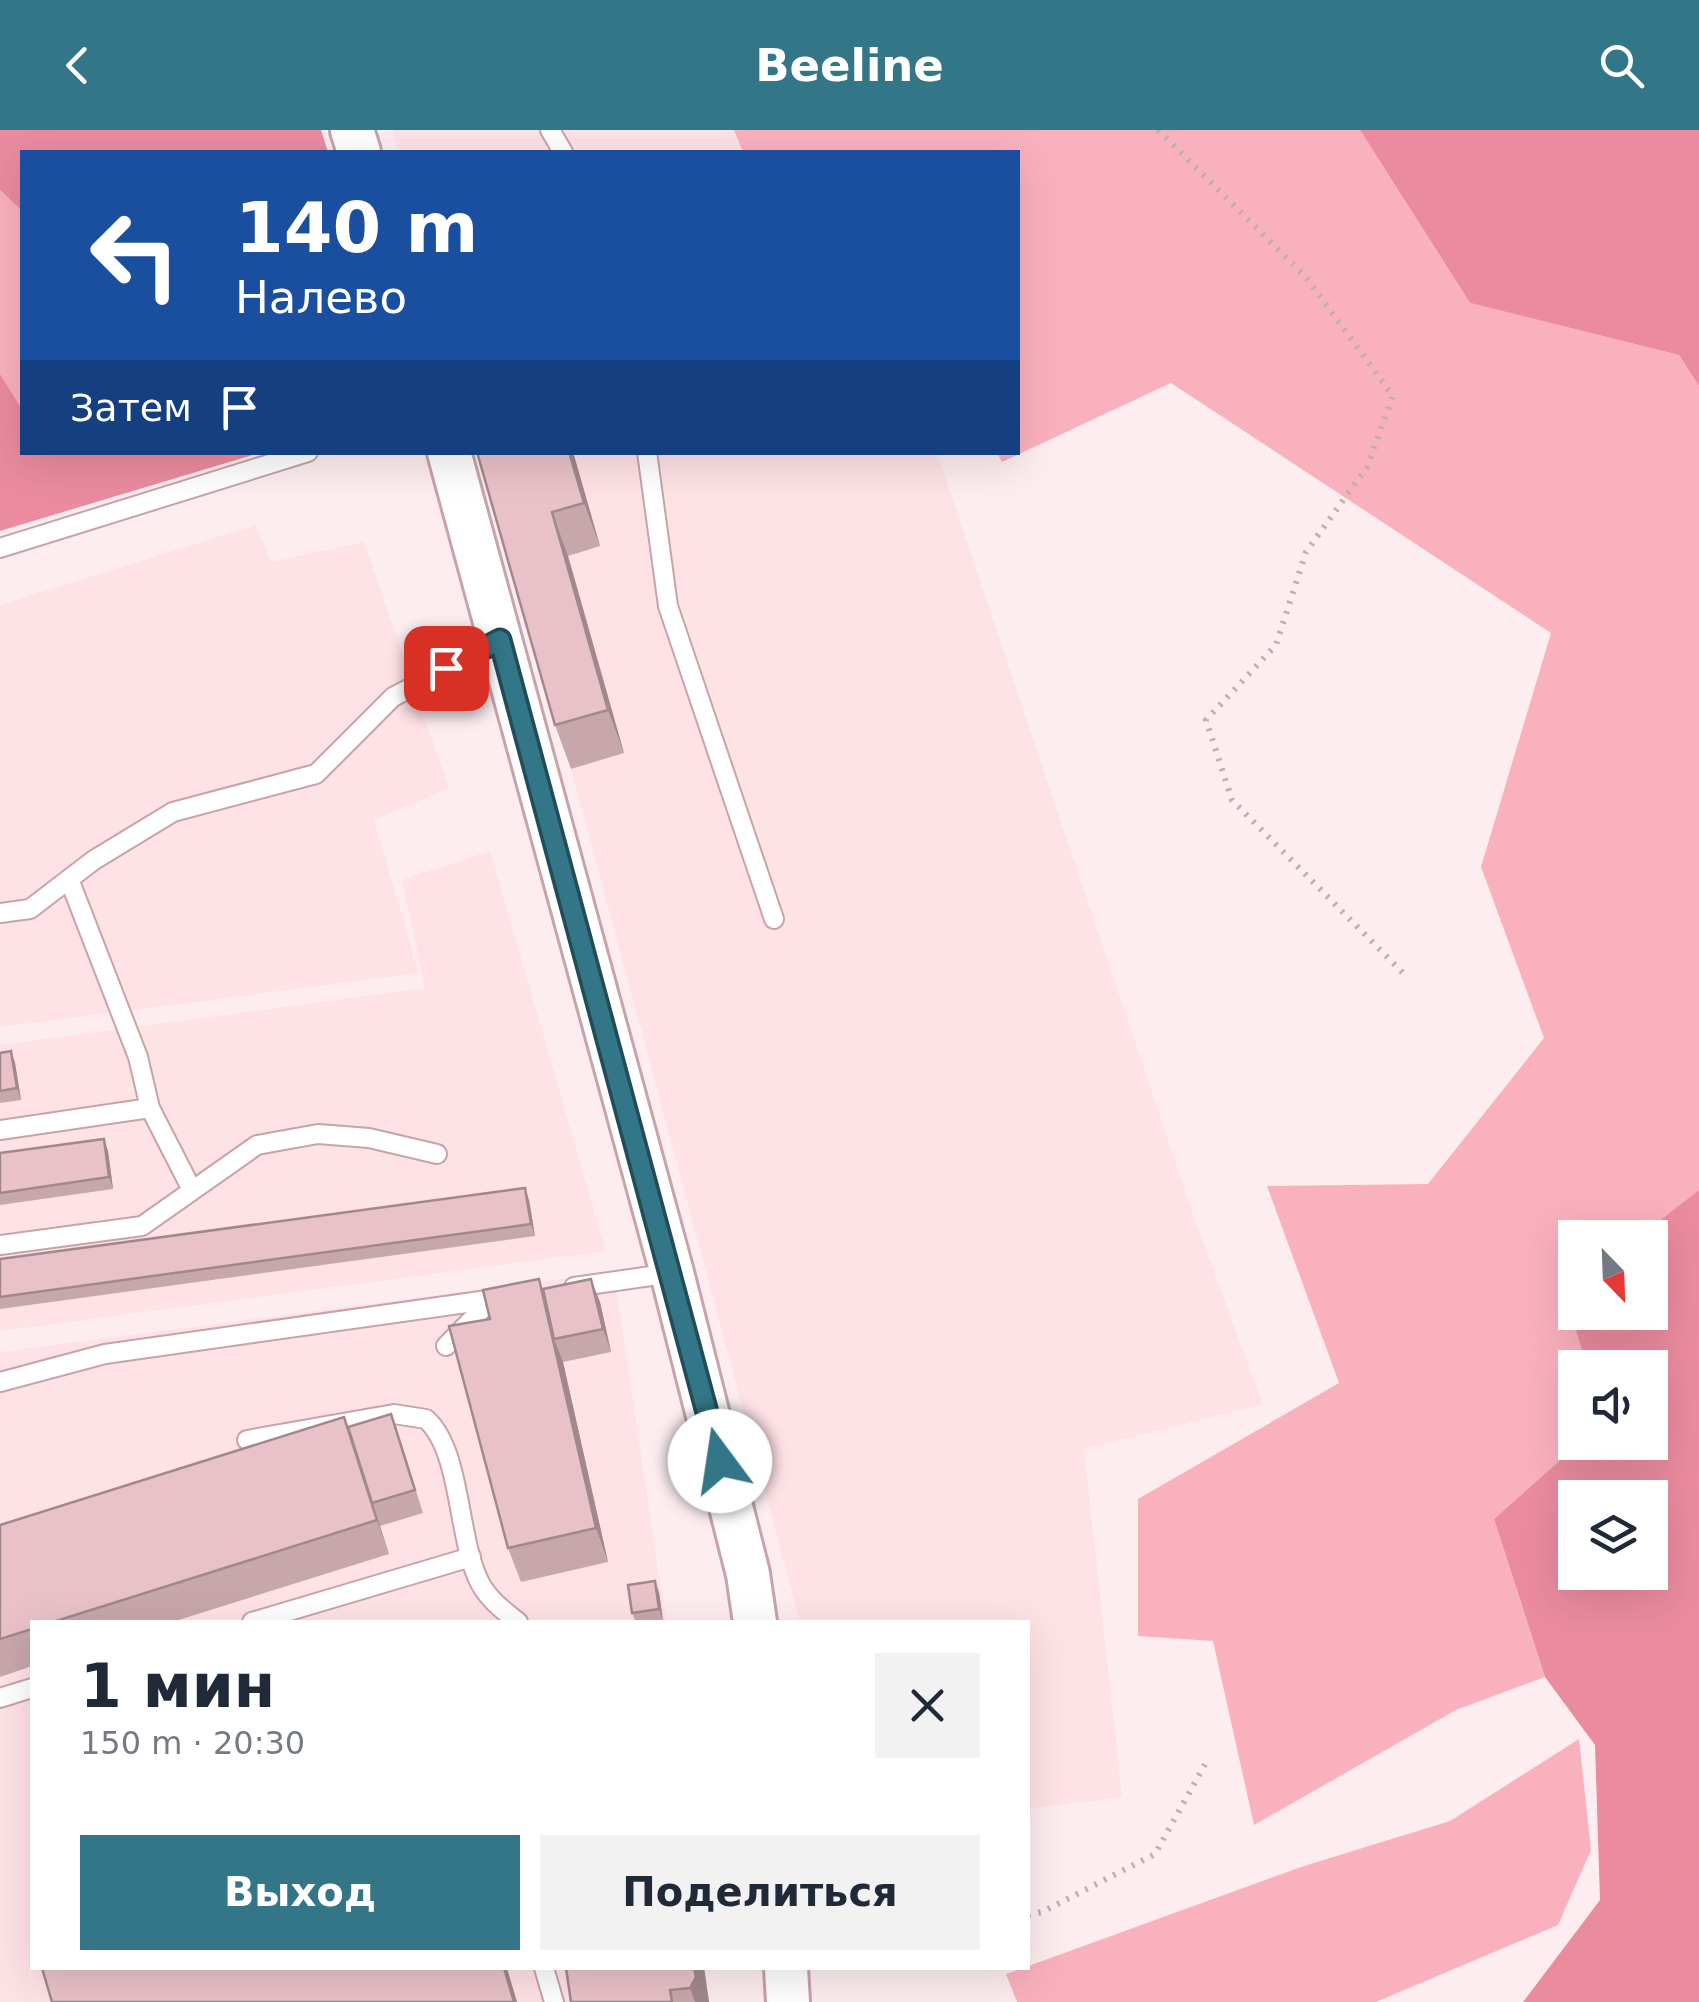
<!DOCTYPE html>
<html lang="ru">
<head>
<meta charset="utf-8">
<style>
  body { margin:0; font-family:"DejaVu Sans",sans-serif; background:#f2f2f3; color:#1f2937; height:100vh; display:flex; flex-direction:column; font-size:38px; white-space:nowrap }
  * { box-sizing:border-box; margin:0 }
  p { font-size:32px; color:#747a83 }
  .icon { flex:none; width:55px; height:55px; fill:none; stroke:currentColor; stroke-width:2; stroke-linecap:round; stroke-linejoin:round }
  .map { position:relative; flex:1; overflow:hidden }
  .details { position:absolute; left:30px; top:1490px; width:1000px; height:350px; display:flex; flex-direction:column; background:#fff; border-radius:0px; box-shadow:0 10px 40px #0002 }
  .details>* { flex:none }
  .hud { position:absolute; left:20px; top:20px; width:1000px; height:305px; border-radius:0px; box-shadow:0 10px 40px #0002; background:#1a4fa0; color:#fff; overflow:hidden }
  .needle { width:65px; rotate:157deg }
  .buttons { position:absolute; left:1558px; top:1090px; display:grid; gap:20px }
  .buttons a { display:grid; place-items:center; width:110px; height:110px; border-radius:0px; background:#fff; box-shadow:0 10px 40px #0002; font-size:50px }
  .pin { position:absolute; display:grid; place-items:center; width:85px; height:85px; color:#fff; margin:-42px; border-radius:20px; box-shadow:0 5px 15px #0006 }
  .me { position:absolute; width:110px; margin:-55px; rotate:346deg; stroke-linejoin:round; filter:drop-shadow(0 0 8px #0008) }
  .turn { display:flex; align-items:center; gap:35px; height:210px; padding:0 50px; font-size:45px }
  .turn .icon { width:130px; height:130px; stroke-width:2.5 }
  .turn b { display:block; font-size:70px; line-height:85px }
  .then { display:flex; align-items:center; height:95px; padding:0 50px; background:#0003; gap:20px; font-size:38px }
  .round { display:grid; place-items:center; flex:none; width:105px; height:105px; border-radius:0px; background:#f2f2f3 }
  .summary { display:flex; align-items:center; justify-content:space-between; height:170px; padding:0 50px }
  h1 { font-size:60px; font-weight:600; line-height:75px }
  .cta { display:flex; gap:20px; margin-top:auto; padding:20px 50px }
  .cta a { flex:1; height:115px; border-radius:0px; background:#337687; color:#fff; font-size:40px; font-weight:600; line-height:115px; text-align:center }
  .cta a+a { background:#f2f2f3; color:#1f2937 }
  header { display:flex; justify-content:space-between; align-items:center; height:130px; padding:0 50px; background:#337687; color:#fff; font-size:45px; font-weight:600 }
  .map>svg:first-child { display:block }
  .built { fill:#ffe2e6 }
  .green { fill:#fab1be }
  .forest { fill:#eb8b9f; fill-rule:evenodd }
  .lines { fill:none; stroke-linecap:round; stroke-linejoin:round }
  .stream { stroke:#ea8b9e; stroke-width:11 }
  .service-casing { stroke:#c8a3a9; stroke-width:22 }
  .tertiary-casing { stroke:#c8a3a9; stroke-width:48 }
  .path { stroke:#bdaeb0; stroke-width:6; stroke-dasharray:2.5 8; stroke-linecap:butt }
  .service { stroke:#fff; stroke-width:18 }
  .tertiary { stroke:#fff; stroke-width:42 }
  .wall { fill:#c8a7ac }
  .shaded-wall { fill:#a2888c }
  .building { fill:#e8c2c8; stroke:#a2888c; stroke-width:2.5 }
  .route-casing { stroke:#214d58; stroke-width:25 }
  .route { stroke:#337687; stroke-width:18 }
</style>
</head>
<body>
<header><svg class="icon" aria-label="back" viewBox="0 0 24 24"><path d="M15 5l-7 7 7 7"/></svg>Beeline<svg class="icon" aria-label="search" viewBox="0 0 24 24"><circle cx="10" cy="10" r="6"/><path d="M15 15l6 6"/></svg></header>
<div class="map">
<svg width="1699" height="1872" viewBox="0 0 1699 1872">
  <rect width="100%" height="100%" fill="#fdedf0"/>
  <g class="built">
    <path d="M392,0h342l9,22h-345z"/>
    <path d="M480,323h457l259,770 67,181 -179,45 38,348 -94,12v-187h-228l-229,-853z"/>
    <path d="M256,395l15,37 93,-20 85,246 -75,32 45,153 -419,54v-422z"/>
    <path d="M490,721l116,400 -606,80v-286l425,-57 -23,-108z"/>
    <path d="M614,1142l52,350h-634v346h672l5,34h-709v-650z"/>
  </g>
  <g class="green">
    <path d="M734,0h626l110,173 209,52 20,31v804l-61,47 -63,1v49l-10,8 22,72 -12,1v74l4,1 -85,76 51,158 -89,33 -202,115 -41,-184 -75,-5v-137l201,-116 -72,-197 161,-2 116,-146 -63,-171 70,-234 -380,-250 -169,79 -5,-9 21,-1v-300h-275z"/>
    <path d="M0,60l22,21v198l-22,-35z"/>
    <path d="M1579,1609l12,111 -33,75 -182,77h-359l-11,-28 298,-108 146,-45z"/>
  </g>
  <g class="forest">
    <path d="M0,0h321l7,22h-306v59l-22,-21z"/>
    <path d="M1360,0h339v256l-20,-31 -209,-52z"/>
    <path d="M0,244l22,35v43l237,1 -259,78z"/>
    <path d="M1699,1060v812h-176l77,-102 -5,-155 -50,-68 -51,-158 85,-76 71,-1v-74l-63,-1 -22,-72 10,-8v25h75v-74l-12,-1zM1575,1368h75v74h-75z"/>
  </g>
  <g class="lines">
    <path class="stream" d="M1540,1872l159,-152"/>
    <g class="service-casing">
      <g id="service">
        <path d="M550,0l13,22"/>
        <path d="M647,322l21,154 106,313"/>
        <path d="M0,418l308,-96"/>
        <path d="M69,749l69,178 12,51 41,80"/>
        <path d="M0,783l30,-4 64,-49 79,-48 143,-38 77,-77 107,-56"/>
        <path d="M0,1000l150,-22"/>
        <path d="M0,1115l142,-19 115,-81 61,-11 51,4 68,16"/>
        <path d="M574,1157l98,-14"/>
        <path d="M446,1216l46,-47"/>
        <path d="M0,1252l105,-28 404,-57"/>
        <path d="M247,1310l147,-26 32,5c36,32 31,120 54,164 9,17 24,28 38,39"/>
        <path d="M252,1492l219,-65"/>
        <path d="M0,1568l32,-10"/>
        <path d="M544,1838l10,34"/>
      </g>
    </g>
    <g class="tertiary-casing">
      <g id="tertiary">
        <path d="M352,0l7,22"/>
        <path d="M449,322l223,821 76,301 7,48"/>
        <path d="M786,1838l2,34"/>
      </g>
    </g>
    <g class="path">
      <path d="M1158,0l147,146 88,120 -26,71 -61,85 -30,93 -70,75 26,80 176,178"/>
      <path d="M1028,1785l14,-3 113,-58 53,-95"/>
    </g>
    <use href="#service" class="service"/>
    <use href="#tertiary" class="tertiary"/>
  </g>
  <g class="wall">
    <path d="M477,322h96l27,94 -32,10 56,197 -53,16 -16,-44z"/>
    <path d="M11,921l4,12 6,37 -21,3v-50z"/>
    <path d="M108,1021l5,38 -113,16v-52z"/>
    <path d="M529,1070l6,36 -535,73v-50z"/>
    <path d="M543,1159l57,13 11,50 -48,10 45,200 -87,20 -13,-34 -18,-229z"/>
    <path d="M348,1297l51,10 24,76 -43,13 -1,-3 10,31 -217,68h-140v44l-32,11v-152z"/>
    <path d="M659,1462l4,29 -27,1 -4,-9z"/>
    <path d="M566,1838h138l5,34h-138z"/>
  </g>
  <g class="shaded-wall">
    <path d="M569,322h4l27,94 -16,-43z"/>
    <path d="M552,382l16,44 56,197 -16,-43z"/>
    <path d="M11,921l4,12 6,37 -4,-12z"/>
    <path d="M104,1009l4,12 5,38 -4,-12z"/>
    <path d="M525,1058l4,12 6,36 -4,-12z"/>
    <path d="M539,1149l12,33 3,27 9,23 45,200 -12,-34z"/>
    <path d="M591,1149l9,23 11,50 -8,-23z"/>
    <path d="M372,1373l7,20 10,31 -12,-34z"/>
    <path d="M655,1451l4,11 4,29 -4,-12z"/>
    <path d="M504,1838h3l10,34h-3z"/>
    <path d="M694,1838h10l5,34h-14l-5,-14z"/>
  </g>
  <g class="building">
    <path d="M477,322h92l15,51 -32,9 56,198 -53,15z"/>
    <path d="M11,921l6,37 -17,3v-38z"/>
    <path d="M104,1009l5,38 -109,16v-40z"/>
    <path d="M525,1058l6,36 -531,73v-38z"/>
    <path d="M539,1149l57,249 -88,20 -59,-222 41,-7 -7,-29z"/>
    <path d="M591,1149l12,50 -49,10 -11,-50z"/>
    <path d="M391,1284l24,76 -43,13 -24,-76z"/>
    <path d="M344,1287l33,103 -324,102h-21v7l-32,10v-114z"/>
    <path d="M655,1451l4,28 -27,4 -4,-28z"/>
    <path d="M42,1838h462l10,34h-462z"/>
    <path d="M566,1838h128l2,9 -6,11 -20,2 2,12h-101z"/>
  </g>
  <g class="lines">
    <g class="route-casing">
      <path id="route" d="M446,538l54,-28 220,821"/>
    </g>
    <use href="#route" class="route"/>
  </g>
</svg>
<div class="buttons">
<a><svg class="needle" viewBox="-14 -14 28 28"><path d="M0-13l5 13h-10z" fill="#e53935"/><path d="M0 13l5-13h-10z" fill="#747a83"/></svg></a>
<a><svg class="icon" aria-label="sound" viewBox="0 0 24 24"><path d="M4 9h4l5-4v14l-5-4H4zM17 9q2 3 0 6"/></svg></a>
<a><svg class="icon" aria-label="layers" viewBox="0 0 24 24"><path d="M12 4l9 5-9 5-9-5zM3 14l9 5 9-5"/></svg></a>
</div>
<div class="pin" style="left:446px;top:538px;background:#d93025"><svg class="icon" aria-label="arrive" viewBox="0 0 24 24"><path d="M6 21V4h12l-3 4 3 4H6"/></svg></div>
<svg class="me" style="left:720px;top:1331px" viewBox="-20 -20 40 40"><circle r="19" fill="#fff"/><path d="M0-13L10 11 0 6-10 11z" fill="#337687"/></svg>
<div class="hud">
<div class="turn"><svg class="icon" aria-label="left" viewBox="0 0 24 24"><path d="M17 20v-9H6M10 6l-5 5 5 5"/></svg><div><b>140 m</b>Налево</div></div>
<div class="then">Затем<svg class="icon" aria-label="arrive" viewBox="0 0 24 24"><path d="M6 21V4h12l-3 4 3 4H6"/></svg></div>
</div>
<section class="details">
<div class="summary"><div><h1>1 мин</h1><p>150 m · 20:30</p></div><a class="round"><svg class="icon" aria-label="close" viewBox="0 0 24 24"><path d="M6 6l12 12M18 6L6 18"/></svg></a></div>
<div class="cta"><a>Выход</a><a>Поделиться</a></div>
</section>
</div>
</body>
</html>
